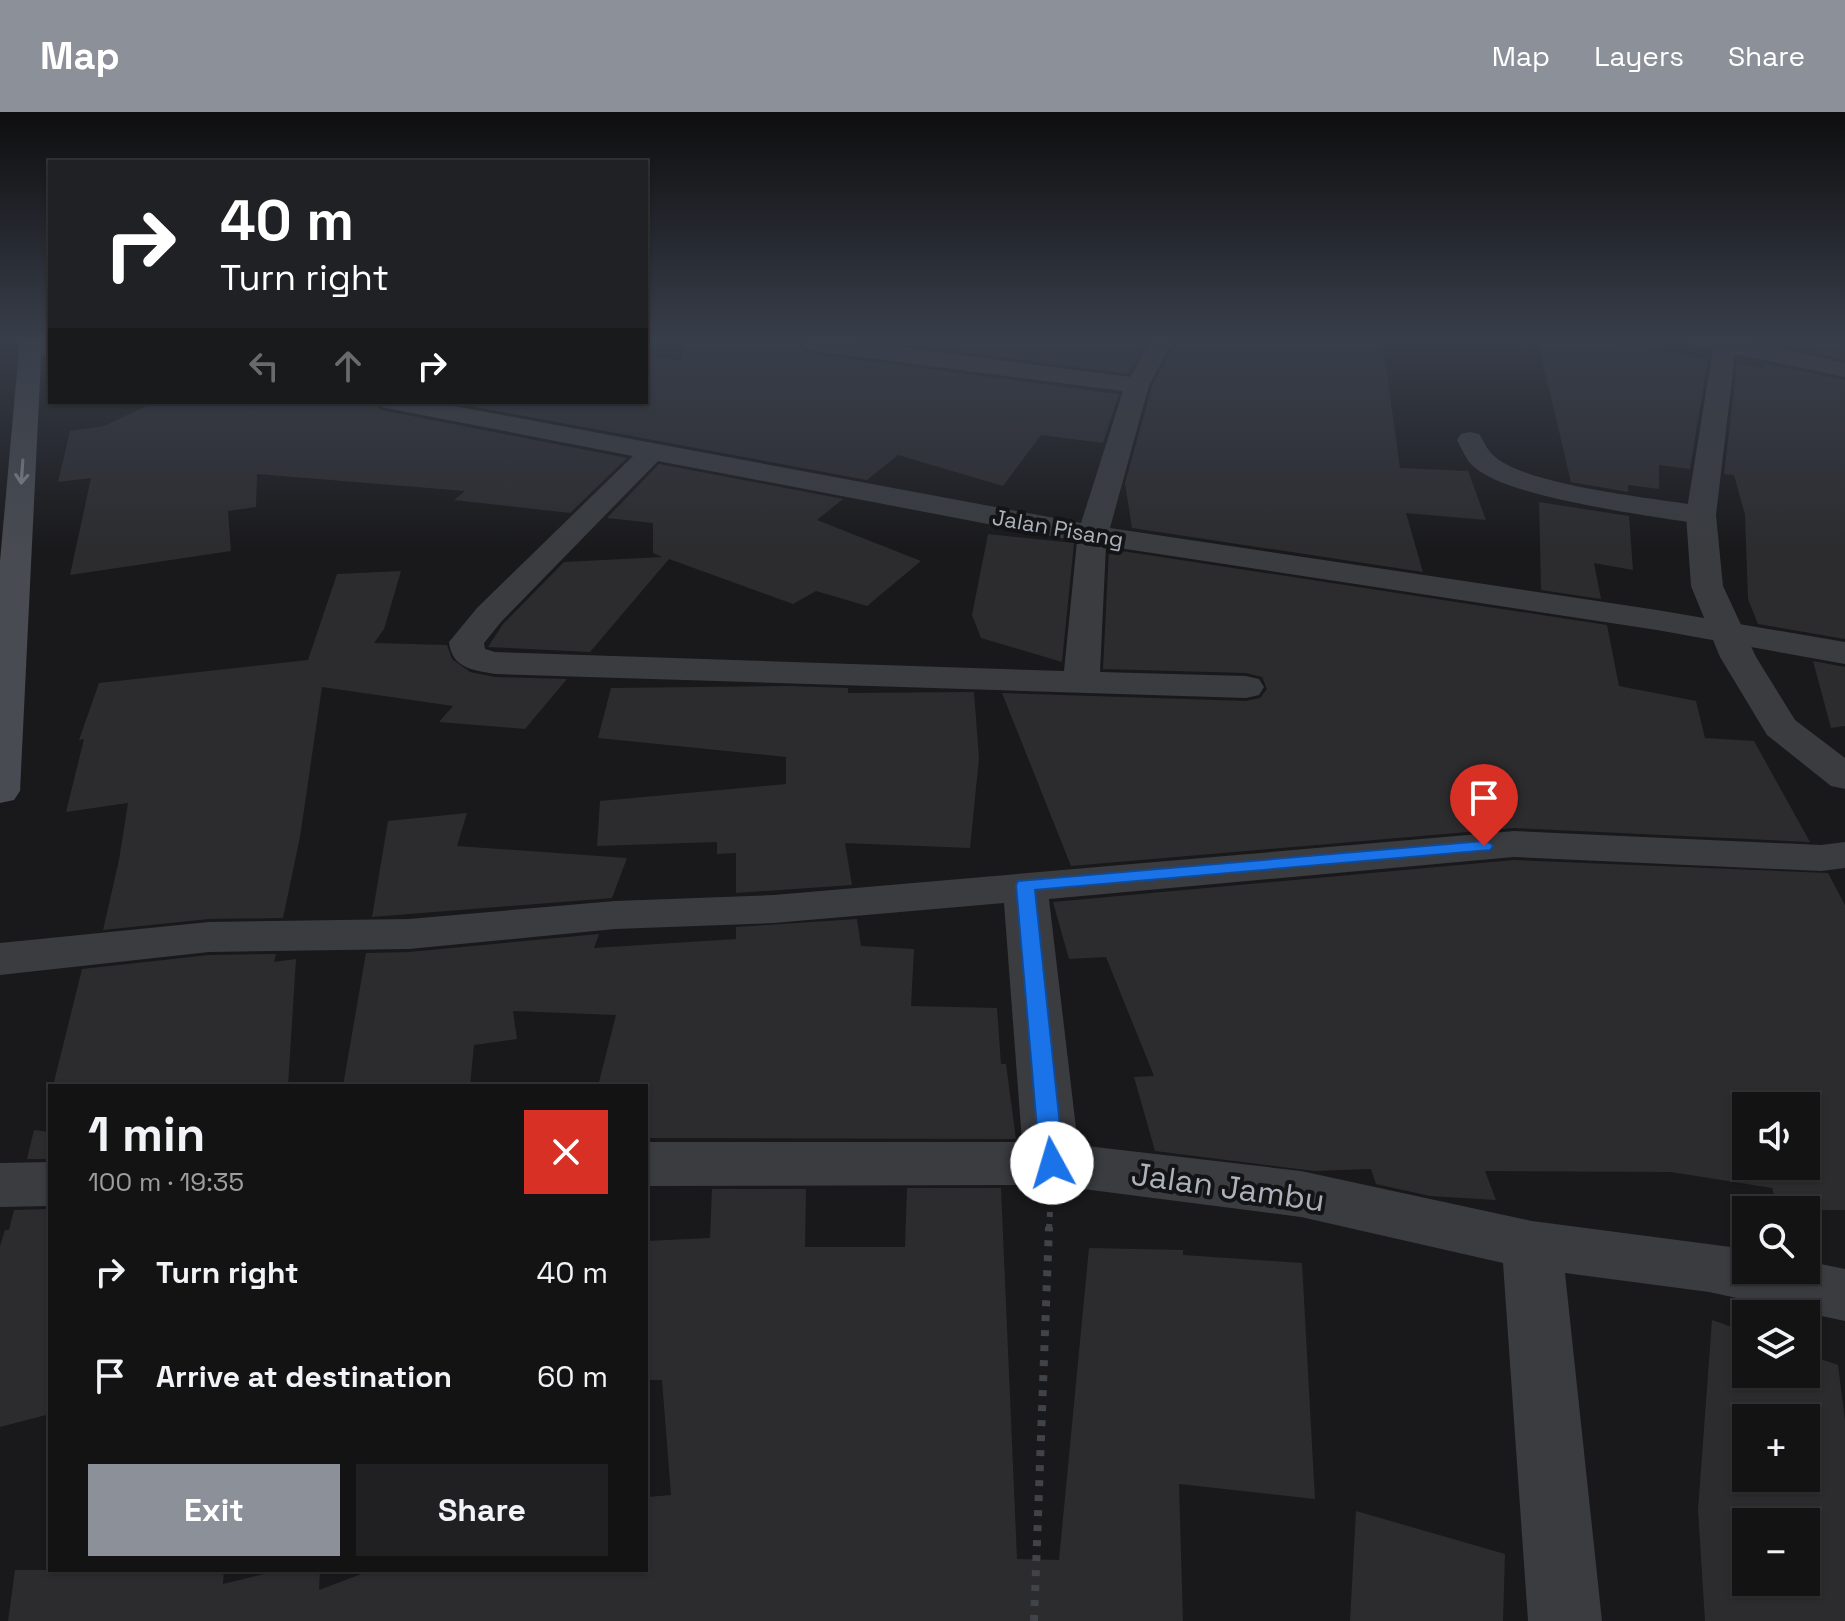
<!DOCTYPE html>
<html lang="en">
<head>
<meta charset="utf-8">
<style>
  body { margin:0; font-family:"Space Grotesk",sans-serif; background:#202022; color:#f1f3f6; height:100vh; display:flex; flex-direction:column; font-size:30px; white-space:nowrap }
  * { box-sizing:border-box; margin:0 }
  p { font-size:26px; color:#9d9ea0 }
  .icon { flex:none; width:44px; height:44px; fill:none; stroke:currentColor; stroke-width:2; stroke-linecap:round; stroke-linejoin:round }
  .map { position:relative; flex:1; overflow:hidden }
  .panel { position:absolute; left:48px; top:972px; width:600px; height:488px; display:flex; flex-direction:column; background:#131314; border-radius:0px; box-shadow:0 2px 6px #0004,0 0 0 2px #323234 }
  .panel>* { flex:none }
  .hud { position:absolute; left:48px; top:48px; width:600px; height:244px; border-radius:0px; box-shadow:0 2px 6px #0004,0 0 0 2px #323234; background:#202124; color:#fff; overflow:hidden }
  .buttons { position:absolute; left:1732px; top:980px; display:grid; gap:16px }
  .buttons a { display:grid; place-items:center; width:88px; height:88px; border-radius:0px; background:#131314; box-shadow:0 2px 6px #0004,0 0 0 2px #323234; font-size:40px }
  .pin { position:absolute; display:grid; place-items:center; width:68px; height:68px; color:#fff; margin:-82px -34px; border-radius:50% 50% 50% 0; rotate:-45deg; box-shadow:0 0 8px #0007 }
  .pin .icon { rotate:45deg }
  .me { position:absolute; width:88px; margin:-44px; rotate:354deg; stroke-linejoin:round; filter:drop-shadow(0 0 6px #0008) }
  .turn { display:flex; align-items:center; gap:28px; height:168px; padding:0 40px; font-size:36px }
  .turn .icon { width:104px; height:104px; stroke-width:2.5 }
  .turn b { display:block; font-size:56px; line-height:68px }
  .lanes { display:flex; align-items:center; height:76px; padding:0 40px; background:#0003; justify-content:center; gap:40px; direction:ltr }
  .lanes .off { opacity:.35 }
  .round { display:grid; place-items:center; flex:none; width:84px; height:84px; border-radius:0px; background:#202022 }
  .head { display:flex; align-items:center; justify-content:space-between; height:136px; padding:0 40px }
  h1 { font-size:48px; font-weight:600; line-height:60px }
  .action { display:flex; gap:16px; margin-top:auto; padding:16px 40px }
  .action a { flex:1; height:92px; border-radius:0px; background:#8c9099; color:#fff; font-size:32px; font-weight:600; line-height:92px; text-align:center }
  .action a+a { background:#202022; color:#f1f3f6 }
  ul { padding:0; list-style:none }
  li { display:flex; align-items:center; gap:24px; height:104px; padding:0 40px }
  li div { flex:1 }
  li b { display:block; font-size:30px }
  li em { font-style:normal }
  header { display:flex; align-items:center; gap:48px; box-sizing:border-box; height:112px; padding:0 40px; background:#8c9099; color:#fff }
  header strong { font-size:38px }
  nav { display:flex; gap:44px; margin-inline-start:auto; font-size:28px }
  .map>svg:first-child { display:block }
  .building { fill:#2c2c2f; fill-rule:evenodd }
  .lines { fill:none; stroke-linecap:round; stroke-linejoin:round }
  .path-far1 { stroke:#404348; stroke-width:6; stroke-dasharray:5 7; stroke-linecap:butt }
  .path { stroke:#404348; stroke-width:8; stroke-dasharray:6 9; stroke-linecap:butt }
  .minor { fill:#3a3c40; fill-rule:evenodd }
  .tertiary { fill:#3a3c40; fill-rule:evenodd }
  .secondary { fill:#484b51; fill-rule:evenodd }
  .oneway { stroke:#888e96 }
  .route { fill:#1a73e8; stroke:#114b97; stroke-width:2 }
  .labels { text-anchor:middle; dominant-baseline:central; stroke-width:8; stroke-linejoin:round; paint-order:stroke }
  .far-street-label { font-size:22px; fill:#abb2bb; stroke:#141416 }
  .near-street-label { font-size:32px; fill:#abb2bb; stroke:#141416 }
</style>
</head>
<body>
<header>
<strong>Map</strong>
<nav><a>Map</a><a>Layers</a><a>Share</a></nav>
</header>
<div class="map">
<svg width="1845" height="1509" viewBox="0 0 1845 1509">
  <rect width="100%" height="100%" fill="#19191b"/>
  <g class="building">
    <path d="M683,226h119l-2,8 3,5 11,3 305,40 -16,49 -62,-8 -38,51 -105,-31 -31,25 -418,-78h197v-45l35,3z"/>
    <path d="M854,226h295l-21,36z"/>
    <path d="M1178,226h204l18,130 68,3 18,49 -80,-7 17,59 -291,-44 -7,-45 27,-97z"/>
    <path d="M1537,226h35l136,21 -18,110 -31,-4v24l-31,-4v7l-57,-10z"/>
    <path d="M1752,226l93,5v17z"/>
    <path d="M1762,251l83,17v259l-87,-15 -10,-25 -3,-84 -11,-40 -10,-1 13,-110 28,4z"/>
    <path d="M155,290h221l5,8 246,48 -57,55 -116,-13 11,-9 -208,-17 -1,33 -28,4 3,40 -161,24 21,-97 -33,4 12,-51 34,-5z"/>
    <path d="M659,352l184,35 -26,21 104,41 -54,45 -51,-15 -23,13 -124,-45 -79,93 -102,-5 15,-23 61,-62 98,-5 -9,-4v-30l-46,-5z"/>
    <path d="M1539,390l90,14 4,54 -39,-7 7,36 -60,-9z"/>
    <path d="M988,422l86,9 -12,119 -81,-24 -9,-23z"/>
    <path d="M1109,437l498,76 12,61 77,15 9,37 49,3 56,101 -296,-14 -443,38 -69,-173 244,8 14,-3 7,-9 -5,-12 -16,-4 -143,-4z"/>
    <path d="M401,459l-17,58 -10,14 73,2 5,14 18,13 25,5 72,2 -42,50 -86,-7 14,-16 -131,-19 -22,150 -17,81 -74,1 -106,11 16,-70 9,-57 -62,9 18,-73 -5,1 20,-57 209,-23 29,-86z"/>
    <path d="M1813,549l32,6v59l-14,2z"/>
    <path d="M788,574l60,2v5l126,-1 5,66 -9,90 -125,-5 7,42 -116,8v-40l-19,1v-12l-120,4 3,-45 186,-17v-27l-188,-19 13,-50z"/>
    <path d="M467,701l-10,33 170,12 -15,40 -240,19 16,-96z"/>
    <path d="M1514,748l314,13 17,32v305h-66l-7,-22 -101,-16 -186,-1 11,29 -66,-4 -54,-12 -5,-15 -57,2 -159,-20 -21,-74 20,-1 -48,-119 -37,2 -16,-57zM1746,994h60v60h-60z"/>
    <path d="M857,807l4,27 53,3 -3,57 86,2 4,56h5l10,75 -370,-1v-52h-48l18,-71 -103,-4 4,28 -43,6 -4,41h-127l23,-133 43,-1 190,-18 -5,14 142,-9v-12z"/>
    <path d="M276,842l-2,8 22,-3 -8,127h-235l29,-117 127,-14z"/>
    <path d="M34,1018l16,2v27h-23z"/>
    <path d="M907,1076h94l16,371 42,1 30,-312 94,2v5l119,8 13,236 -136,-15 4,137h-1175l7,-51h209l-1,14 57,-14h40l-1,20 53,-20h274l2,-73 23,-2 -9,-115h-16v-139l64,-3 2,-49h94l-1,58h100z"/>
    <path d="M50,1097v205l-50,13v-181l5,-16h4l5,-20z"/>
    <path d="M1712,1208l34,12v42h60v-20l32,11 7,56v200h-140l-7,-111zM1746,1306h60v60h-60zM1746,1410h60v60h-60z"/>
    <path d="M1356,1399l149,43 -2,67h-153z"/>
  </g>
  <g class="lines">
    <path class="path-far1" d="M1049,1117l1,-17"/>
    <path class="path" d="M1034,1509l15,-394"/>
    <g class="minor">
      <path d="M32,226l18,4v14l-27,-6 -3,-5 3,-5z"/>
      <path d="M806,226h22l302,39 23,-39h22l-26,47 -39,143 547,82 188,32v22l-188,-34 -551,-84 -6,126 146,4 13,3 5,8 -5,8 -13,3 -751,-24c-23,-4 -43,-6 -46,-32l28,-34 156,-152 -242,-47 -9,-2 -3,-5h54l648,121 42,-132 -309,-40 -8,-2 -3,-5zM658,349l419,80 -13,130 -569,-19 -10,-3 -1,-6 17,-21z"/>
      <path d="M1470,320l9,2c5,7 8,16 14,21 32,31 161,43 208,51l10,3 5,6 -5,6 -10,3c-49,-8 -195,-26 -228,-58 -7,-6 -11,-17 -16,-26l4,-6z"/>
      <path d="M1514,719l307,14 24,-3v26l-24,3 -307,-14 -465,42 29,246 223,26 231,50 214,28v21h60v-9l39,8v52l-136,-29 -144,-19 37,348h-74l-25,-358 -202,-46 -249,-32 -406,1v-44h376l-18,-239 -230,20 -159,6 -206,20 -200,3 -209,23v-32l209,-21 200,-3 206,-18 159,-6z"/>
      <path d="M50,1050v44l-50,1v-44z"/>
    </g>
    <path class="tertiary" d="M1737,226l108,25v14l-110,-23 -19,161 7,71 33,71 39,63 50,38v31l-14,-3 -64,-51 -47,-78 -29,-71 -5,-71 27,-166 -23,-5 -3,-5z"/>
    <path class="secondary" d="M20,226h22l-22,453 -6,9 -14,3v-242z"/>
  </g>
  <defs><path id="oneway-shaft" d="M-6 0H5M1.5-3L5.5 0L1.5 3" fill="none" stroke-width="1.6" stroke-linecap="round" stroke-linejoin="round" transform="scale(2)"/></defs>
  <use class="oneway" href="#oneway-shaft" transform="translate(22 360) rotate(94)"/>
  <linearGradient id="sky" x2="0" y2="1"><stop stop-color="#0e0e0f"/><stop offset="0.52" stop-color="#383e4a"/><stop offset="1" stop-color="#383e4a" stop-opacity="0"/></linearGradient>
  <rect width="1845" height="438" fill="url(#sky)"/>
  <path class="route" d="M1484,729l6,2 3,3 -3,4 -455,40 29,273 -4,7 -8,2 -8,-2 -4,-7 -24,-278 2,-4z"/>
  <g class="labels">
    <g class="far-street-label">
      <text transform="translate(1058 416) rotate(10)">Jalan Pisang</text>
    </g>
    <g class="near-street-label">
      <text transform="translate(1228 1075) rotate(8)">Jalan Jambu</text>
    </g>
  </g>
</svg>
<div class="buttons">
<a><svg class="icon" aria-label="sound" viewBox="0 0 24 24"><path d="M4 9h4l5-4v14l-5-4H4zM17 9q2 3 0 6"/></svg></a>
<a><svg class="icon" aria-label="search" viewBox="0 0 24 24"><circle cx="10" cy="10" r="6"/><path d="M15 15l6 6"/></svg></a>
<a><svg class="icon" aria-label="layers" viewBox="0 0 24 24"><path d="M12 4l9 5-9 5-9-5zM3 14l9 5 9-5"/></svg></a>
<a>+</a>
<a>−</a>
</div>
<div class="pin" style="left:1484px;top:734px;background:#d93025"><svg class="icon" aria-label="arrive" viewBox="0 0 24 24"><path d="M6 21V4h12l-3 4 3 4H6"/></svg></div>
<svg class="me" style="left:1052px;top:1051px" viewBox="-20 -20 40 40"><circle r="19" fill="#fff"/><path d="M0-13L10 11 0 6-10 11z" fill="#1a73e8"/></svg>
<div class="hud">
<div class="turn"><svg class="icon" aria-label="right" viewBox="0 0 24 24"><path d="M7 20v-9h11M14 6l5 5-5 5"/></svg><div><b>40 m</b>Turn right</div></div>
<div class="lanes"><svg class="icon off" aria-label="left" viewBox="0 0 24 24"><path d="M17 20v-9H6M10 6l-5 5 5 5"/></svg><svg class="icon off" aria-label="ahead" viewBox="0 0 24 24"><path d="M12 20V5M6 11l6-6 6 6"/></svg><svg class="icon" aria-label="right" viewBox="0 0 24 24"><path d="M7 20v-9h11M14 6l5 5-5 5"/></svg></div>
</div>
<section class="panel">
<div class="head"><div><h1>1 min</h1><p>100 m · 19:35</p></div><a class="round" style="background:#d93025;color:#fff"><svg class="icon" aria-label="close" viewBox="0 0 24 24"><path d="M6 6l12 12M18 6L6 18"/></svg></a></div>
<ul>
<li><svg class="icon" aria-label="right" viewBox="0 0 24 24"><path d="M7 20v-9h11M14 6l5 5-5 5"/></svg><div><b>Turn right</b></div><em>40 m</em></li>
<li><svg class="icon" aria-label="arrive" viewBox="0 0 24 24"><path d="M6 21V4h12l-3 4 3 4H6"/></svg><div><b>Arrive at destination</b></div><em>60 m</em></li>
</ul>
<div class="action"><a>Exit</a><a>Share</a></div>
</section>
</div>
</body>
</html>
